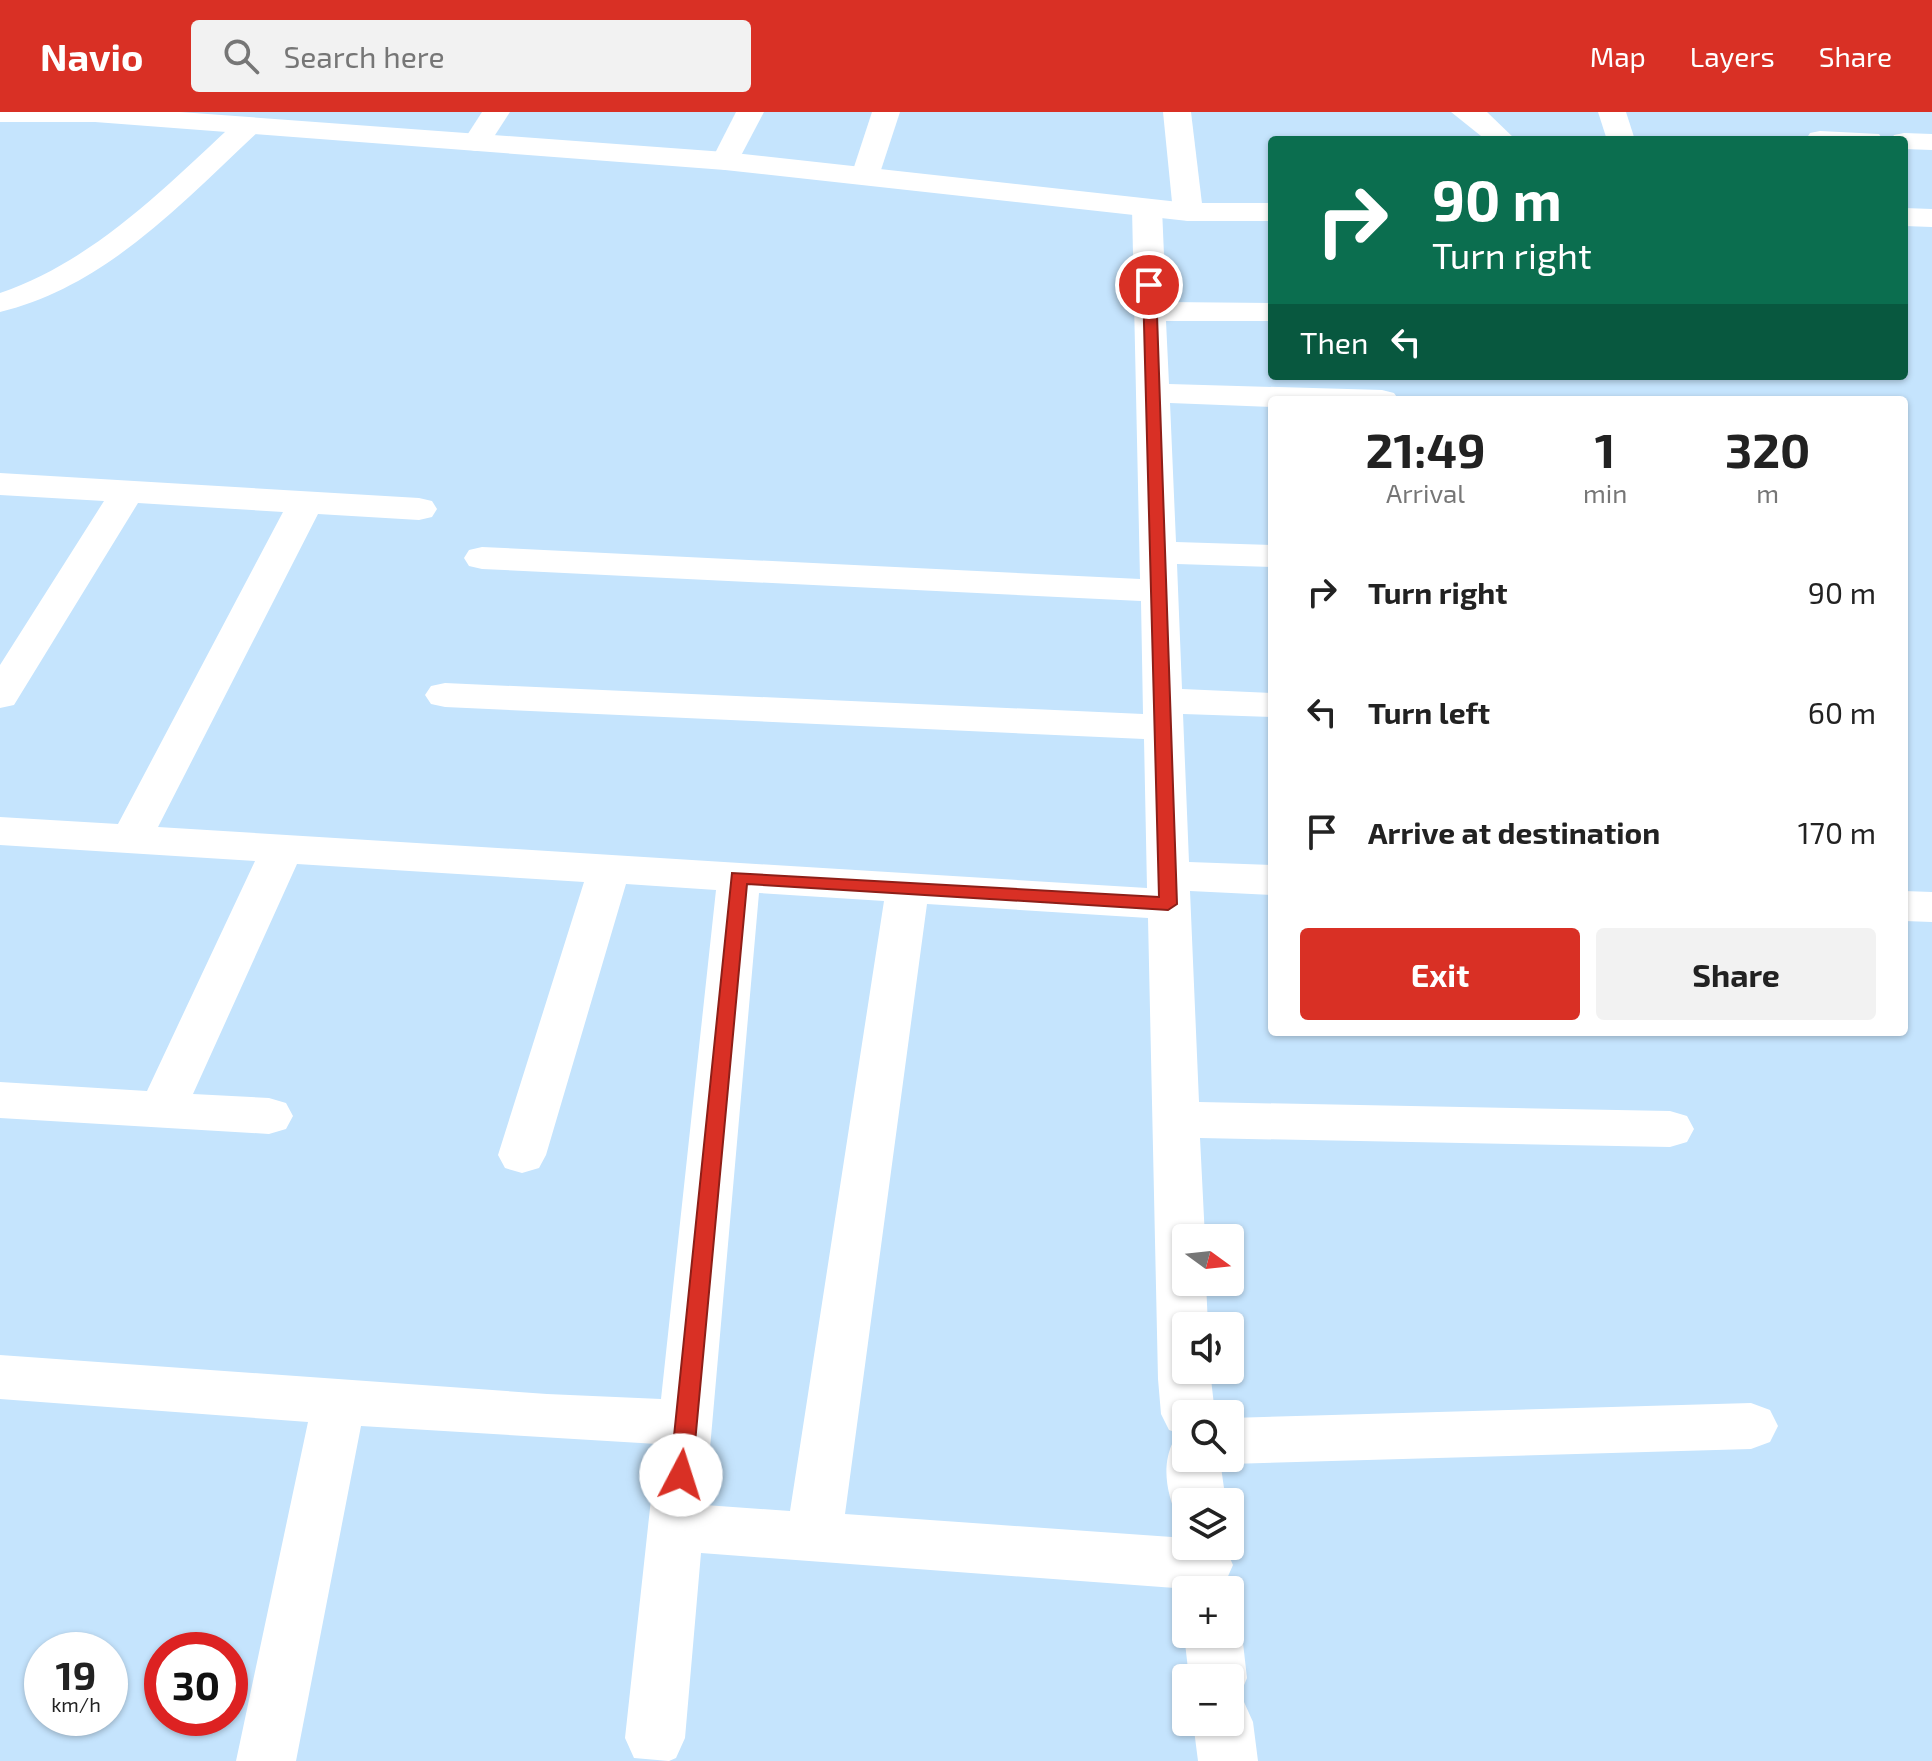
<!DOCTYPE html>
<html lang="en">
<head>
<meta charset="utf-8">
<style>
  body { margin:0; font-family:"Exo 2",sans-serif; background:#f2f2f2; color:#222; height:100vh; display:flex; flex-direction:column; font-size:30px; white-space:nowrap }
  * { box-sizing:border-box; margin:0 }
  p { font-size:26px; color:#767676 }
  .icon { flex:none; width:44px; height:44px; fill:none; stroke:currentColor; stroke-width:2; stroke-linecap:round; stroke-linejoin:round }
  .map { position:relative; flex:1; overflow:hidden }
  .details { position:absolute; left:1268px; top:284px; width:640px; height:640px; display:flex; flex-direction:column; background:#fff; border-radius:8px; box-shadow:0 2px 6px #0004 }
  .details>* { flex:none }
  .banner { position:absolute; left:1268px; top:24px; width:640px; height:244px; border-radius:8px; box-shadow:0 2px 6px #0004; background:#0b6e4f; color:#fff; overflow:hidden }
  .needle { width:52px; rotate:105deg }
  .controls { position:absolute; left:1172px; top:1112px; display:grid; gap:16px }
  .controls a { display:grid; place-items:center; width:72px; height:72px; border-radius:8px; background:#fff; box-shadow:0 2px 6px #0004; font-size:40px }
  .speed { position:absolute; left:24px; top:1520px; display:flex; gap:16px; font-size:40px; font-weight:700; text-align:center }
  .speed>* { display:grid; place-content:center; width:104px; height:104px; border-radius:50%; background:#fff; box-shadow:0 2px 6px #0004; line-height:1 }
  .speed small { font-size:20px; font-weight:400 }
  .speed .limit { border:12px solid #d22; background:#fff; color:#111 }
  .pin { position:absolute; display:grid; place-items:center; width:68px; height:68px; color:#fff; margin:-34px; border:4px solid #fff; border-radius:50%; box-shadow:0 2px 8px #0007 }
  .me { position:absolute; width:88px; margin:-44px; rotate:5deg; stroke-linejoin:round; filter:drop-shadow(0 0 6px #0008) }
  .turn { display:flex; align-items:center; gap:28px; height:168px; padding:0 32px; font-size:36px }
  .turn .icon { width:104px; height:104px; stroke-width:2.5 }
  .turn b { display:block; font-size:56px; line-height:68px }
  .then { display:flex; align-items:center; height:76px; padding:0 32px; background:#0003; gap:16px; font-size:30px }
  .eta { display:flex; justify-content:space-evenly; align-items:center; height:136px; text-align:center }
  .eta b { font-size:48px; font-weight:700; line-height:56px }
  .action { display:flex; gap:16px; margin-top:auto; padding:16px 32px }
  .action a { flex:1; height:92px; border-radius:8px; background:#d93025; color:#fff; font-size:32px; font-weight:700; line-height:92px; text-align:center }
  .action a+a { background:#f2f2f2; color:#222 }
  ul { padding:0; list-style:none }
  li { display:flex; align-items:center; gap:24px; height:120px; padding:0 32px }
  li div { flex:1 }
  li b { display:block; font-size:30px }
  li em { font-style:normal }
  header { display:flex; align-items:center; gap:48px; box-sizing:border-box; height:112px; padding:0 40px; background:#d93025; color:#fff }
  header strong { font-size:38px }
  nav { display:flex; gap:44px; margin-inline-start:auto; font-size:28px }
  .search { width:560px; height:72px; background:#f2f2f2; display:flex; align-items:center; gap:20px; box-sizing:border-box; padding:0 28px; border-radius:8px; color:#767676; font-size:30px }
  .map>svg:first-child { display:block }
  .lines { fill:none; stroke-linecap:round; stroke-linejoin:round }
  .street { fill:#fff; fill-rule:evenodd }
  .secondary { fill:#fff; fill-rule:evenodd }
  .route { fill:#d93025; stroke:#8d1f18; stroke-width:2 }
</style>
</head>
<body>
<header>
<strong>Navio</strong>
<div class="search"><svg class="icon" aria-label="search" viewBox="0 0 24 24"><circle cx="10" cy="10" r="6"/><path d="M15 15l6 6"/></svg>Search here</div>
<nav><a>Map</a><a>Layers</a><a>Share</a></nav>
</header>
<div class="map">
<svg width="1932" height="1649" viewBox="0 0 1932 1649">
  <rect width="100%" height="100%" fill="#c5e4fd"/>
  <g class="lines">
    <g class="street">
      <path d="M482,0h28l-24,37 -10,2 -10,-2 -4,-6z"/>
      <path d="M736,0h28l-29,55 -10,3 -10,-3 -4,-6z"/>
      <path d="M872,0h28l-21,64 -4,6 -10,3 -10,-3 -4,-6z"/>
      <path d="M1163,0h28l12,100 -5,6 -10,3 -10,-3 -5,-6z"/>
      <path d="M1451,0h36l29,28h-30z"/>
      <path d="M1598,0h28l9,28h-28z"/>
      <path d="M248,6l10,2 4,6 -4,6c-77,72 -152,154 -258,180v-19c96,-33 165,-106 238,-173z"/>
      <path d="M1820,19l59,3 4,6 -77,-1 4,-6z"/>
      <path d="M1904,21l28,1v16l-28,-1v-9h-13l3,-5z"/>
      <path d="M1147,87l10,3 5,6 4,94 106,1v18h-106l3,63 213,6 12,3 5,7h-127v7l-102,-4 6,139 96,3v22l-95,-3 5,125 90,4v24l-89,-3 6,148 83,3v30l-82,-4 9,211 471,9 17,5 7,13 -7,13 -17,5 -470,-9 5,100h-19v44h20l2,44h-22v44h24l5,44h-29v22l-17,-6 -8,-16 -3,-35 -10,-461 -221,-14 -82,610 341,24v8l39,1 8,18 -8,18 -23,7 -501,-37 -16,185 -9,20 -7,3 -35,-3 -9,-20 32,-294 -296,-18 -65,335h-60l72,-339 -308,-23v-44l547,39 114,5 55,-509 -90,-6 -80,271 -7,13 -17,5 -17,-5 -7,-13 86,-273 -287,-18 -104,230 76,4 17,5 7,13 -7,13 -17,5 -269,-16v-36l147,9 108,-230 -255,-16v-28l118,7 165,-312 -145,-9 -124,202 -14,3v-43l104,-164 -104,-6v-22l419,25 13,3 5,8 -5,8 -13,3 -101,-6 -160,313 989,61 -3,-149 -699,-32 -14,-3 -6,-9 6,-9 14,-3 698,31 -2,-113 -659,-32 -13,-3 -5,-8 5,-8 13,-3 658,32 -8,-371 5,-6zM759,781l125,8 -94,610 -85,-6z"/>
      <path d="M1904,779l28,1v30l-28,-1z"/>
      <path d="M1751,1291l19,7 8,16 -8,16 -19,7 -521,15 -10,-4 6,42h-40v20l-8,-3c-11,-24 -17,-53 -5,-77l13,-5v21h44v-40z"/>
      <path d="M1230,1502l12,20 5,44 -8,19 -4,2 9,3 9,20 5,39h-60l-5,-39h37v-44h-41l-5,-44 2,-4v4h44z"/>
    </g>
    <g class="secondary">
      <path d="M0,0h180l545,40 463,51h84v18h-84l-463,-51 -630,-48h-95z"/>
      <path d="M1904,96l28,1v18l-28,-1z"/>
    </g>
  </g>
  <path class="route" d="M1149,169l7,4 21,619 -9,6 -421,-26 -55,591 -3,7 -8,3 -8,-3 -3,-7 62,-602 427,24 -16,-612z"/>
</svg>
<div class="controls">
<a><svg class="needle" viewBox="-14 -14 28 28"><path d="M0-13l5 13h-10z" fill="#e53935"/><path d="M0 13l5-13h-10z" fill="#767676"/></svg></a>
<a><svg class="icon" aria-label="sound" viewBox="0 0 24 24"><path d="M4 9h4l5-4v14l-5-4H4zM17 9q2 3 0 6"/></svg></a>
<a><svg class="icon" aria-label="search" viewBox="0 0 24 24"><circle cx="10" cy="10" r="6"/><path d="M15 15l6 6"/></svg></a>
<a><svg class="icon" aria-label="layers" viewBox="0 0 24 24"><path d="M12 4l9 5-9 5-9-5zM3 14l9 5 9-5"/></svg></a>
<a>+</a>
<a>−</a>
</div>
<div class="speed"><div>19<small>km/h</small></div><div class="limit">30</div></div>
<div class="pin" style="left:1149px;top:173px;background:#d93025"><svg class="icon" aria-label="arrive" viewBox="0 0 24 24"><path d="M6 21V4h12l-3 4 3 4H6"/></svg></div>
<svg class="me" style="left:681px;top:1363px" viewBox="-20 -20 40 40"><circle r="19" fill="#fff"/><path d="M0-13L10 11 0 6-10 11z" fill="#d93025"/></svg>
<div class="banner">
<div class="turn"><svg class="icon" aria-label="right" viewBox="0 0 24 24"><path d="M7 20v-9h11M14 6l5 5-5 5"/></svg><div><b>90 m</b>Turn right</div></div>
<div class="then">Then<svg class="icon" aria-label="left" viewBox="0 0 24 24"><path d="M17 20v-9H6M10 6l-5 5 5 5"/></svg></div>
</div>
<section class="details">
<div class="eta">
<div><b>21:49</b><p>Arrival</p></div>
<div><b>1</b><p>min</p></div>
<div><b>320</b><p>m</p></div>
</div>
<ul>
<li><svg class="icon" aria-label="right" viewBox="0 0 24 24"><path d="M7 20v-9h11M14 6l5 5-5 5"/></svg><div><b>Turn right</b></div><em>90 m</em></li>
<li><svg class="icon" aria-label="left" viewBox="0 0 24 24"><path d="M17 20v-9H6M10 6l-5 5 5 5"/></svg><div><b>Turn left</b></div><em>60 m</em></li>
<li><svg class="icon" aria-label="arrive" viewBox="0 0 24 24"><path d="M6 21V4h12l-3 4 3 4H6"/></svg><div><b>Arrive at destination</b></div><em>170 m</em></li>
</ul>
<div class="action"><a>Exit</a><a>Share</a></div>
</section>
</div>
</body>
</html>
